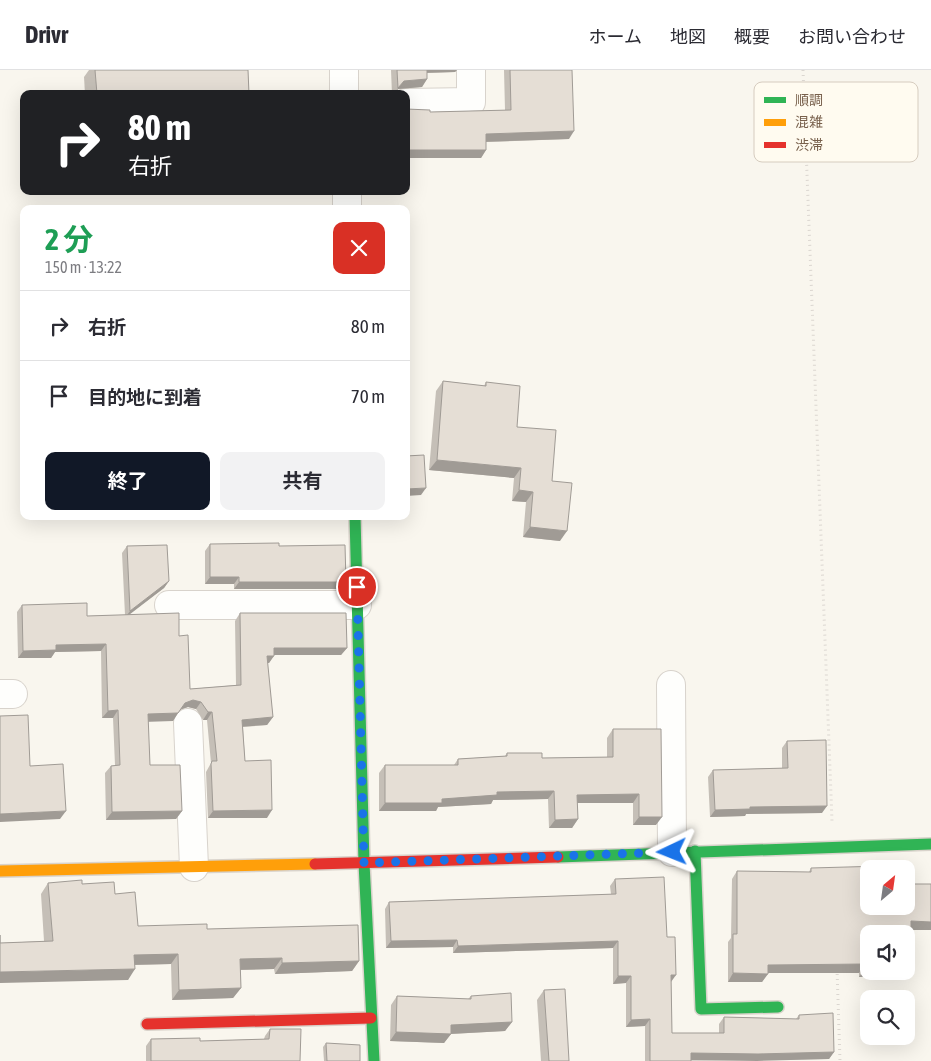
<!DOCTYPE html>
<html lang="ja">
<head>
<meta charset="utf-8">
<style>
  body { margin:0; font-family:"Asap Condensed","Noto Sans JP",sans-serif; background:#f2f2f3; color:#2b2b33; height:100vh; display:flex; flex-direction:column; font-size:19px; white-space:nowrap }
  * { box-sizing:border-box; margin:0 }
  p { font-size:16px; color:#7c7c81 }
  .icon { flex:none; width:28px; height:28px; fill:none; stroke:currentColor; stroke-width:2; stroke-linecap:round; stroke-linejoin:round }
  .map { position:relative; flex:1; overflow:hidden }
  .drawer { position:absolute; left:20px; top:135px; width:390px; height:315px; display:flex; flex-direction:column; background:#fff; border-radius:10px; box-shadow:0 5px 20px #0002 }
  .drawer>* { flex:none }
  .top-card { position:absolute; left:20px; top:20px; width:390px; height:105px; border-radius:10px; box-shadow:0 5px 20px #0002; background:#202124; color:#fff; overflow:hidden }
  .needle { width:32px; rotate:29deg }
  .buttons { position:absolute; left:860px; top:790px; display:grid; gap:10px }
  .buttons a { display:grid; place-items:center; width:55px; height:55px; border-radius:10px; background:#fff; box-shadow:0 5px 20px #0002; font-size:25px }
  .pin { position:absolute; display:grid; place-items:center; width:42px; height:42px; color:#fff; margin:-21px; border:2px solid #fff; border-radius:50%; box-shadow:0 1px 5px #0007 }
  .me { position:absolute; width:55px; margin:-28px; rotate:268deg; stroke-linejoin:round; filter:drop-shadow(0 0 4px #0008) }
  .turn { display:flex; align-items:center; gap:18px; height:105px; padding:0 25px; font-size:22px }
  .turn .icon { width:65px; height:65px; stroke-width:2.5 }
  .turn b { display:block; font-size:35px; line-height:42px }
  .round { display:grid; place-items:center; flex:none; width:52px; height:52px; border-radius:10px; background:#f2f2f3 }
  .summary { display:flex; align-items:center; justify-content:space-between; height:85px; padding:0 25px }
  h1 { font-size:30px; font-weight:700; line-height:38px; color:#1e9e55 }
  .button { display:flex; gap:10px; margin-top:auto; padding:10px 25px }
  .button a { flex:1; height:58px; border-radius:10px; background:#111827; color:#fff; font-size:20px; font-weight:700; line-height:58px; text-align:center }
  .button a+a { background:#f2f2f3; color:#2b2b33 }
  ul { padding:0; list-style:none }
  li { display:flex; align-items:center; gap:15px; height:70px; padding:0 25px; border-top:1px solid #e1e1e2 }
  li div { flex:1 }
  li b { display:block; font-size:19px }
  li em { font-style:normal }
  header { display:flex; align-items:center; gap:30px; box-sizing:border-box; height:70px; padding:0 25px; background:#fff; border-bottom:1px solid #e1e1e2 }
  header strong { font-size:24px }
  nav { display:flex; gap:28px; margin-inline-start:auto; font-size:18px }
  .map>svg:first-child { display:block }
  .lines { fill:none; stroke-linecap:round; stroke-linejoin:round }
  .street-casing { stroke:#d8d3cc; stroke-width:30 }
  .fast-casing { stroke:#d9d3cb; stroke-width:14 }
  .slow-casing { stroke:#d9d3cb; stroke-width:14 }
  .jam-casing { stroke:#d9d3cb; stroke-width:14 }
  .path { stroke:#dbd6d0; stroke-width:3; stroke-dasharray:1 4; stroke-linecap:butt }
  .street { stroke:#fefefc; stroke-width:28 }
  .fast { stroke:#30b455; stroke-width:11 }
  .slow { stroke:#ff9f0a; stroke-width:11 }
  .jam { stroke:#e5322d; stroke-width:11 }
  .wall { fill:#c5bfb7 }
  .shaded-wall { fill:#a09b95 }
  .building { fill:#e5ded5; stroke:#a09b95 }
  .route { stroke:#1a73e8; stroke-width:9; stroke-dasharray:0 16.2 }
  .key { fill:#fffbf0; stroke:#d6ccbf; stroke-width:1 }
  .key-label { font-size:14px; fill:#78604c }
</style>
</head>
<body>
<header>
<strong>Drivr</strong>
<nav><a>ホーム</a><a>地図</a><a>概要</a><a>お問い合わせ</a></nav>
</header>
<div class="map">
<svg width="931" height="991" viewBox="0 0 931 991">
  <rect width="100%" height="100%" fill="#f9f6ee"/>
  <g class="lines">
    <g class="street-casing">
      <g id="street">
        <path d="M344,0v24"/>
        <path d="M406,33l65,-1v-32"/>
        <path d="M347,121v18"/>
        <path d="M169,535h188"/>
        <path d="M671,615l1,167"/>
        <path d="M0,624h13"/>
        <path d="M188,653l6,144"/>
      </g>
    </g>
    <g class="fast-casing">
      <g id="fast">
        <path d="M355,446l9,347 10,198"/>
        <path d="M695,781l6,158 77,-2"/>
        <path d="M558,787l373,-13"/>
      </g>
    </g>
    <g class="slow-casing">
      <path id="slow" d="M0,801l315,-7"/>
    </g>
    <g class="jam-casing">
      <g id="jam">
        <path d="M315,794l243,-7"/>
        <path d="M147,954l224,-6"/>
      </g>
    </g>
    <g class="path">
      <path d="M803,0l29,751"/>
      <path d="M837,899l3,92"/>
    </g>
    <use href="#street" class="street"/>
    <use href="#fast" class="fast"/>
    <use href="#slow" class="slow"/>
    <use href="#jam" class="jam"/>
  </g>
  <g class="wall">
    <path d="M89,0h159l1,24h-164l-1,-17z"/>
    <path d="M391,0h66l-2,2 -28,1v6l-5,8 -24,2 -4,5h-2z"/>
    <path d="M504,0h68l-3,69 -83,3v8l-5,8h-75v-49l24,3 75,-2z"/>
    <path d="M443,311l41,5 2,-4 31,45 35,54 8,60 -37,-4 3,-35 -14,-1 2,-23 -85,-8 7,-79z"/>
    <path d="M210,474l69,2 67,36 -5,7h-107v-5h-29v-33z"/>
    <path d="M127,476l42,35 -5,7 -35,26 50,22 11,53 46,-4 -1,-64 5,-8 107,35 -6,7h-67l-5,8h-2l6,54 -6,8 -24,2 2,34 22,57h-59l-2,-46 5,-9 -4,-43h-4l-7,-11 -8,-2 -8,3 -7,11h-25l2,44 32,46 -6,8 -70,1 -1,-47 6,-7 4,-1 -2,-47h-11l-1,-67 -46,1 -4,6h-33l-1,-46 5,-7 65,11 38,-1 -3,-62z"/>
    <path d="M613,659l43,96h-23v-22h-56l1,16 -6,9h-23l-1,-29 -55,1 -2,4 -53,3 -2,4h-57v-38l6,-8h69l4,-6 47,-3 2,-3 35,5 65,-1v-19z"/>
    <path d="M787,671l35,72 -76,1 -1,2 -35,1 -2,-40 5,-7 69,-2v-20z"/>
    <path d="M811,798l58,38 62,-22v46h-20v39l-6,8h-46v-4h-91l-6,9h-34v-40l3,-4 1,-59 5,-8 72,1z"/>
    <path d="M615,809l52,58 4,44 1,52h47v-9l5,-7 72,2 3,-4 35,37 -5,7 -184,2v-35l-19,1v-44l-13,1v-36l-160,5v-6l-67,1 -1,-39 4,-7 222,-8 -1,-8z"/>
    <path d="M48,813l34,1 33,10 23,32 69,3 152,32 -7,10 -77,3 -1,-5 -34,1 1,18 -8,10 -61,2 -1,-36 -36,1 -7,15 -128,-37 44,-2 -3,-47z"/>
    <path d="M544,920l25,71h-28l-4,-61z"/>
    <path d="M397,926l71,3 3,-3 41,26 -7,9 -54,3 -7,9 -54,-2 1,-36z"/>
    <path d="M270,959l30,32h-154v-15l5,-7 49,2 64,-2 1,-3z"/>
    <path d="M326,973l34,18h-36l-1,-14z"/>
  </g>
  <g class="shaded-wall">
    <path d="M424,0h33l-2,2 -34,1z"/>
    <path d="M427,9l-5,8 -24,2 -4,5 4,-6 6,-7z"/>
    <path d="M574,61l-5,8 -89,3 6,-8z"/>
    <path d="M406,80h80l-5,8h-75z"/>
    <path d="M437,390l84,8 -7,10 -85,-8z"/>
    <path d="M426,418l-5,7 -15,1v-7z"/>
    <path d="M519,420l14,2 -7,10 -14,-1z"/>
    <path d="M530,457l37,4 -7,10 -37,-4z"/>
    <path d="M210,507h29l-5,7h-29z"/>
    <path d="M169,511l-5,7 -39,30 5,-7z"/>
    <path d="M239,512h107l-5,7h-107z"/>
    <path d="M106,574l-5,7 -46,1 -4,6h-33l5,-7 33,-6z"/>
    <path d="M274,578h73l-6,7h-73z"/>
    <path d="M267,586h7l-5,7h-8z"/>
    <path d="M193,630l8,2 -5,7 -8,-2 -9,3 6,-7z"/>
    <path d="M118,640l-5,8h-11l6,-7z"/>
    <path d="M208,642h4l-5,8h-4z"/>
    <path d="M178,643l-5,8 -30,1 5,-8z"/>
    <path d="M273,647l-6,8 -30,2 5,-7z"/>
    <path d="M554,721l-6,8 -55,1 -2,4 -53,3 -2,4h-57l6,-8 57,-4 55,-7z"/>
    <path d="M639,724l-6,9h-62l6,-8z"/>
    <path d="M827,736l-5,7 -76,1 -1,2 -35,1 5,-7 35,-3z"/>
    <path d="M272,740l-5,8h-59l5,-7z"/>
    <path d="M66,741l-6,8 -60,3v-8z"/>
    <path d="M182,741l-6,8 -70,1 6,-8z"/>
    <path d="M639,747h23l-6,8h-23z"/>
    <path d="M578,749l-6,9h-23l6,-8z"/>
    <path d="M911,851l20,1v8h-26z"/>
    <path d="M457,870l-4,7 -67,1 5,-7z"/>
    <path d="M618,871l-5,7 -160,5 5,-7z"/>
    <path d="M178,884l-7,10 -44,1 7,-10z"/>
    <path d="M282,888l-8,11 -42,1 8,-11z"/>
    <path d="M359,891l-7,10 -77,3 7,-11z"/>
    <path d="M865,894l-6,9h-97l6,-8z"/>
    <path d="M135,899l-7,11 -128,3v-11z"/>
    <path d="M865,899h4v2h37v-2h5l-6,8h-46z"/>
    <path d="M733,903l35,1 -6,8h-34z"/>
    <path d="M671,905h5l-5,7z"/>
    <path d="M618,906h13l-5,7 -13,1z"/>
    <path d="M241,918l-8,10 -61,2 7,-10z"/>
    <path d="M650,949l-5,7 -19,1 5,-7z"/>
    <path d="M512,952l-7,9 -56,3h2l-7,9 -54,-2 6,-9 55,-7z"/>
    <path d="M834,982l-5,7 -72,2 -71,-1 5,-7z"/>
  </g>
  <g class="building">
    <path d="M95,0h153l1,24h-101v-2l-21,2h-30z"/>
    <path d="M397,0h30v9l-23,2 -6,7z"/>
    <path d="M510,0h62l2,61 -88,3v16h-80v-41l24,1v2l81,-2z"/>
    <path d="M443,311l43,5v-4l34,4 -3,41 39,3 -4,51 20,2 -5,48 -37,-4 3,-35 -14,-2 2,-22 -84,-8z"/>
    <path d="M424,385l2,33 -20,1v-33z"/>
    <path d="M279,473v3l66,-1 1,37h-107v-5h-29v-33z"/>
    <path d="M167,475l2,36 -39,30 -3,-65z"/>
    <path d="M87,533v13l92,-3v23l9,-1 2,54 51,-4 -1,-72h106l1,35h-73v8h-7l6,61 -31,3 3,41 26,-1 1,50 -59,1 -2,-47 1,-3h5l-5,-49h-4l-7,-10 -8,-2 -8,3 -7,10 -30,1 2,51h30l2,46 -70,1 -1,-46 9,-1 -2,-55 -10,1 -2,-67 -50,1v5l-33,1 -1,-46z"/>
    <path d="M28,645l2,51 33,-2 3,47 -66,3v-98z"/>
    <path d="M613,659h48l1,88h-23v-23l-62,1 1,24 -23,1 -1,-29 -57,1v3l-55,4v4h-57v-38h73v-6l49,-3v-3h35v5l71,-1z"/>
    <path d="M826,670l1,66 -77,1v2l-35,1 -2,-40 75,-2 -1,-27z"/>
    <path d="M883,796v3h-14v37h37v-22h25v38l-20,-1v48h-5v-35h-37v35h-4v-5l-97,1v9l-35,-1v-39h4v-63l74,1v-4z"/>
    <path d="M664,807l3,60h8l1,38h-5l1,58h52v-16l75,2v-4l34,-2 1,39 -76,2 -67,-1v8h-41v-42l-19,1v-44h-13v-35l-160,5 -1,-6 -66,1 -2,-39 227,-8 -1,-15z"/>
    <path d="M82,810v4l32,-2 1,12 20,-2 3,34 69,-2v5l151,-4 1,36 -77,2v-5l-42,1 1,29 -62,2 -1,-36 -44,1 1,14 -135,3v-37v8l53,-2 -5,-58z"/>
    <path d="M565,919l4,72h-20l-5,-71z"/>
    <path d="M511,923l1,29 -61,3v9l-55,-2 1,-36 74,3v-3z"/>
    <path d="M270,959h31l-1,32h-149v-22l49,-1v3l69,-2z"/>
    <path d="M326,973l34,2v16h-33z"/>
  </g>
  <g class="lines">
    <path class="route" d="M357,517l7,276 308,-11"/>
  </g>
  <rect x="754" y="12" width="164" height="80" rx="8" class="key"/>
  <rect x="764" y="27" width="22" height="6" fill="#30b455"/>
  <rect x="764" y="49" width="22" height="7" fill="#ff9f0a"/>
  <rect x="764" y="72" width="22" height="6" fill="#e5322d"/>
  <g class="key-label">
    <text x="795" y="35">順調</text>
    <text x="795" y="57">混雑</text>
    <text x="795" y="80">渋滞</text>
  </g>
</svg>
<div class="buttons">
<a><svg class="needle" viewBox="-14 -14 28 28"><path d="M0-13l5 13h-10z" fill="#e53935"/><path d="M0 13l5-13h-10z" fill="#7c7c81"/></svg></a>
<a><svg class="icon" aria-label="sound" viewBox="0 0 24 24"><path d="M4 9h4l5-4v14l-5-4H4zM17 9q2 3 0 6"/></svg></a>
<a><svg class="icon" aria-label="search" viewBox="0 0 24 24"><circle cx="10" cy="10" r="6"/><path d="M15 15l6 6"/></svg></a>
</div>
<div class="pin" style="left:357px;top:517px;background:#d93025"><svg class="icon" aria-label="arrive" viewBox="0 0 24 24"><path d="M6 21V4h12l-3 4 3 4H6"/></svg></div>
<svg class="me" style="left:672px;top:782px" viewBox="-20 -20 40 40"><path d="M0-17L14 15 0 8-14 15z" fill="#1a73e8" stroke="#fff" stroke-width="4"/></svg>
<div class="top-card">
<div class="turn"><svg class="icon" aria-label="right" viewBox="0 0 24 24"><path d="M7 20v-9h11M14 6l5 5-5 5"/></svg><div><b>80 m</b>右折</div></div>
</div>
<section class="drawer">
<div class="summary"><div><h1>2 分</h1><p>150 m · 13:22</p></div><a class="round" style="background:#d93025;color:#fff"><svg class="icon" aria-label="close" viewBox="0 0 24 24"><path d="M6 6l12 12M18 6L6 18"/></svg></a></div>
<ul>
<li><svg class="icon" aria-label="right" viewBox="0 0 24 24"><path d="M7 20v-9h11M14 6l5 5-5 5"/></svg><div><b>右折</b></div><em>80 m</em></li>
<li><svg class="icon" aria-label="arrive" viewBox="0 0 24 24"><path d="M6 21V4h12l-3 4 3 4H6"/></svg><div><b>目的地に到着</b></div><em>70 m</em></li>
</ul>
<div class="button"><a>終了</a><a>共有</a></div>
</section>
</div>
</body>
</html>
